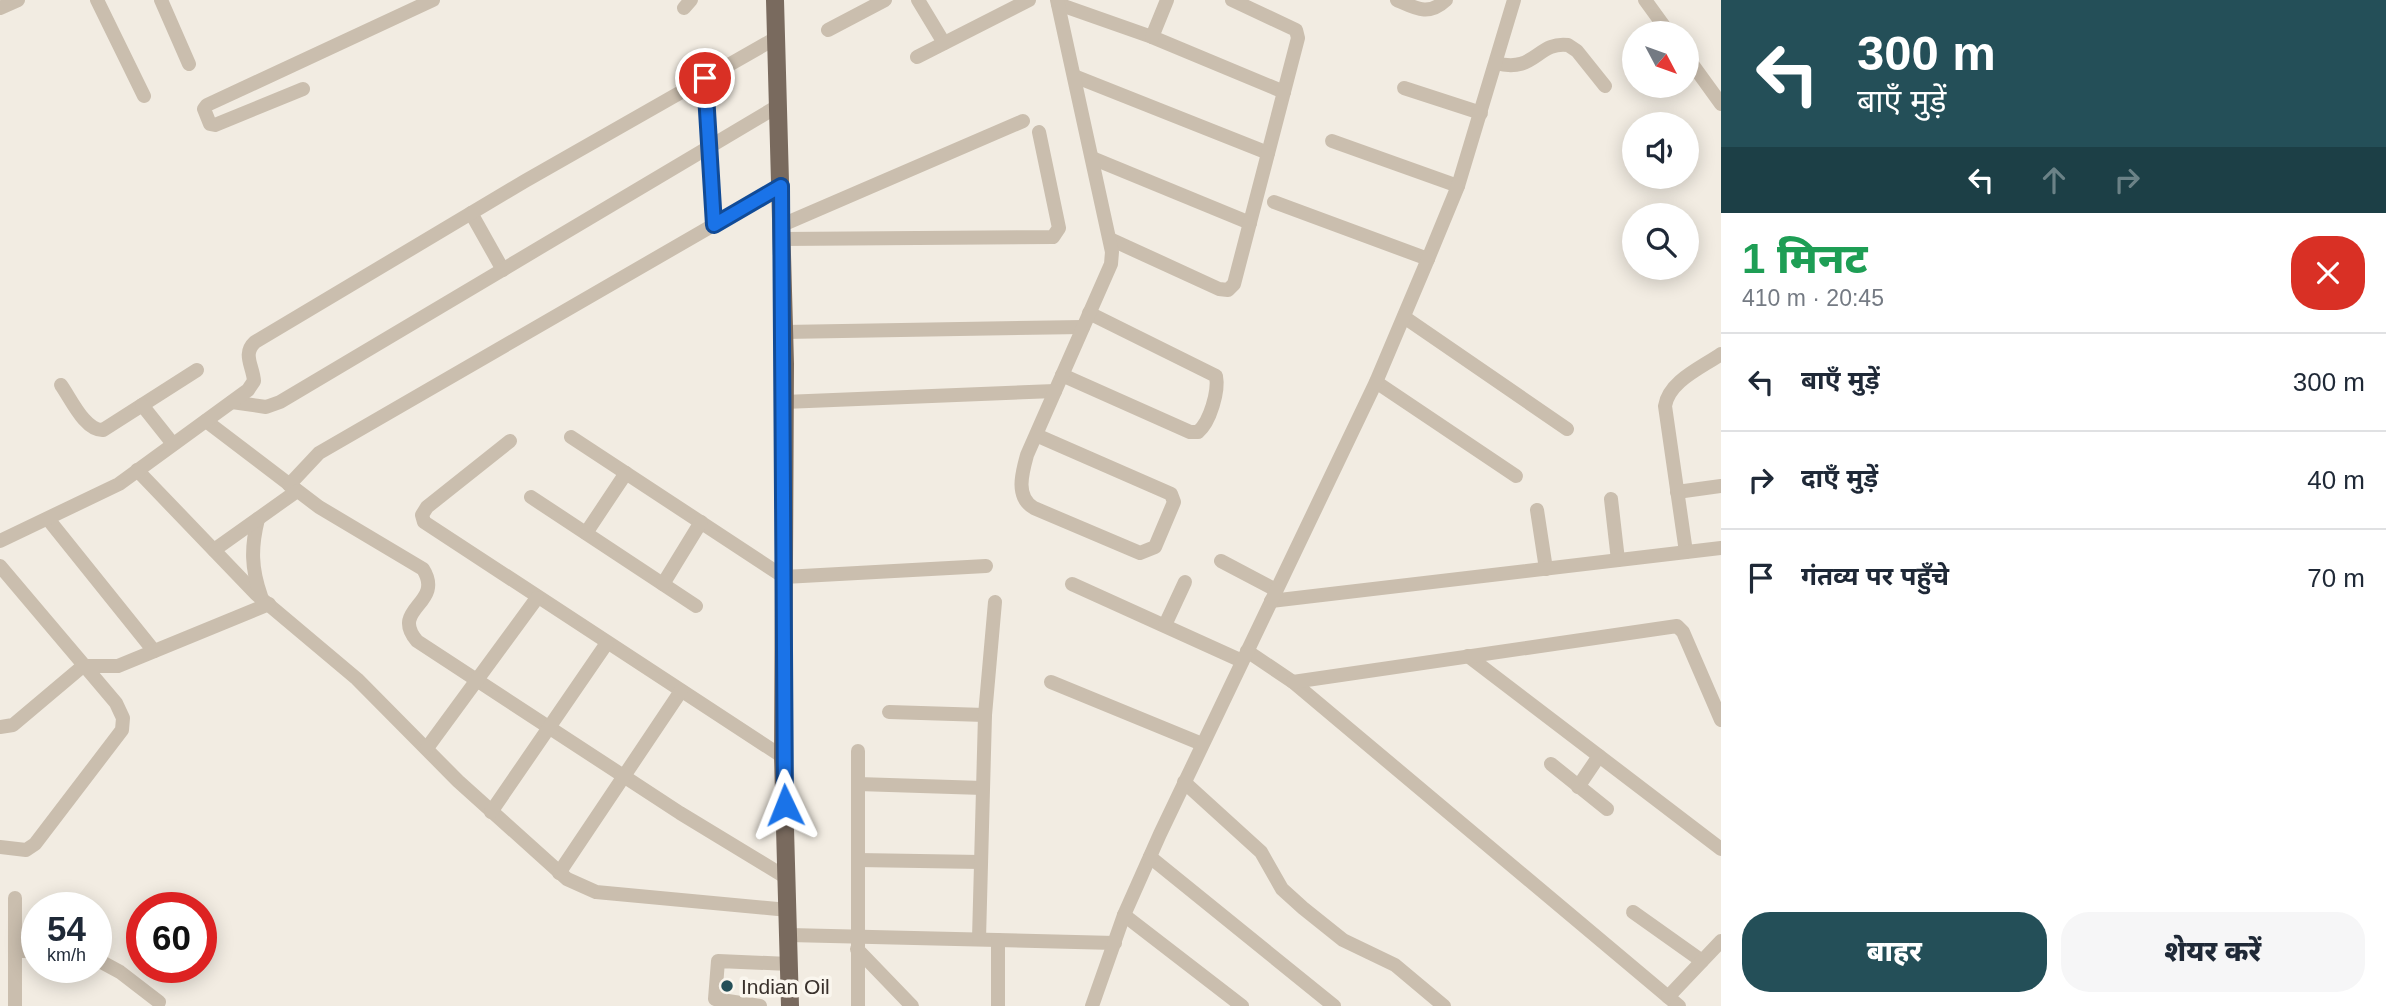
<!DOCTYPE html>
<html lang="hi">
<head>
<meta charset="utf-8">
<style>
  body { margin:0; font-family:Helvetica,"Noto Sans Devanagari",sans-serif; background:#f6f6f7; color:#1f2937; height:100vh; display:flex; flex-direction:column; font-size:26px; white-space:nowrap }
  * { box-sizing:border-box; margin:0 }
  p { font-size:23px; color:#747a83 }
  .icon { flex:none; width:38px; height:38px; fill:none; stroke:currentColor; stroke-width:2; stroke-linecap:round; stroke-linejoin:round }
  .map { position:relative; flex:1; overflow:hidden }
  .sheet { display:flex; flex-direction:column; background:#fff; width:665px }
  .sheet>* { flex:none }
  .top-card { background:#244f58; color:#fff; overflow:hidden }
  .needle { width:46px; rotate:131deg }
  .buttons { position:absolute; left:1622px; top:21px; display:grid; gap:14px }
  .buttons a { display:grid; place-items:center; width:77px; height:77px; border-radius:50%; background:#fff; box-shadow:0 4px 18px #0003; font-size:35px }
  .speed { position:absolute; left:21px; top:892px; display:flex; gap:14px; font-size:35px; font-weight:700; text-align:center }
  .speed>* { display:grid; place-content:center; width:91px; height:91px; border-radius:50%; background:#fff; box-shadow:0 4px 18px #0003; line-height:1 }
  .speed small { font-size:18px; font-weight:400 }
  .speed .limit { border:10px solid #d22; background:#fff; color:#111 }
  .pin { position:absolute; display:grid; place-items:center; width:60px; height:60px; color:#fff; margin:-30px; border:4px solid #fff; border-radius:50%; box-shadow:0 2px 7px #0007 }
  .me { position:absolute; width:77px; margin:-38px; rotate:358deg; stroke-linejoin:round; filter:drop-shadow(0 0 5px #0008) }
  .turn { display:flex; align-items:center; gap:24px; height:147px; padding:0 21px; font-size:32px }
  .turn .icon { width:91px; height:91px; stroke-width:2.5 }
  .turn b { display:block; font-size:49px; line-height:60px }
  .lanes { display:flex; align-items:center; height:66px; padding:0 21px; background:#0003; justify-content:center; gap:35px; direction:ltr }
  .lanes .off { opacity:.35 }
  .round { display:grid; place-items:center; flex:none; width:74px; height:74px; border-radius:28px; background:#f6f6f7 }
  .overview { display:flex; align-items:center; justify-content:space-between; height:119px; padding:0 21px }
  h1 { font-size:42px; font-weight:800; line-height:52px; color:#1e9e55 }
  .primary-button { display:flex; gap:14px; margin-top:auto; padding:14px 21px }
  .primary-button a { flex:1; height:80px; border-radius:28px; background:#244f58; color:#fff; font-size:28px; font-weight:800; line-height:80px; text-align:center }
  .primary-button a+a { background:#f6f6f7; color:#1f2937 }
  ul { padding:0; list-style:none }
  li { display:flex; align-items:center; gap:21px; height:98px; padding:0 21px; border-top:2px solid #e0e1e3 }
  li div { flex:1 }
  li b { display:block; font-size:26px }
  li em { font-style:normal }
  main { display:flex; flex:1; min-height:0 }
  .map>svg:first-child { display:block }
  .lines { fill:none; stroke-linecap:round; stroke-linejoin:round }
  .minor { stroke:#cabeae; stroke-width:14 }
  .major { stroke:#796a5e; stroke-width:18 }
  .route-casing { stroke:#114b97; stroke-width:18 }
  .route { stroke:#1a73e8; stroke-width:12 }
  .poi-dot { fill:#244f58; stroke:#faf6ee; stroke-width:2.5 }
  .labels { text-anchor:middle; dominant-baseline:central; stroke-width:7; stroke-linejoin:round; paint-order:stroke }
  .poi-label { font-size:21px; fill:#39312c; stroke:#faf6ee; text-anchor:start }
</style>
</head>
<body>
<main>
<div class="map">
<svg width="1721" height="1006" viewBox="0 0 1721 1006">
  <rect width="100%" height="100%" fill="#f2ece2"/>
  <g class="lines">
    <g class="minor">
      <path d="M97,0l47,96"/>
      <path d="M161,0l28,64"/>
      <path d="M918,0l26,43"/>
      <path d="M1397,0c20,9 32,16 49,0"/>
      <path d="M1645,0l24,33"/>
      <path d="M1058,4l94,33 132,55"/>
      <path d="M0,8l18,-8"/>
      <path d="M684,8l7,-8"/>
      <path d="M828,30l57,-30"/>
      <path d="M1152,37l15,-37"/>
      <path d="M917,57l112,-57"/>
      <path d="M1687,57l34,47"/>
      <path d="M1496,63c39,11 41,-22 72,-18l9,6 28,35"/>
      <path d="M1074,76l194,77"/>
      <path d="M705,78l9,147"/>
      <path d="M1404,88l77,25"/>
      <path d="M303,89l-88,36 -5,-1 -6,-15 3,-4 226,-105"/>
      <path d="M1332,141l126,45"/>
      <path d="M1092,158l158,65"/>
      <path d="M1274,202l154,57"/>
      <path d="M471,213l32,57"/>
      <path d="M782,225l241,-104"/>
      <path d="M782,239l271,-2 6,-9 -20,-96"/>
      <path d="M1110,239l109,50 9,1 6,-6 64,-246 -2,-8 -64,-30"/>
      <path d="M1404,317l163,112"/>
      <path d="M784,332l299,-5"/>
      <path d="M1062,375l128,57h8c12,-10 21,-41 18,-56l-127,-63"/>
      <path d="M1376,382l140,94"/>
      <path d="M61,385c10,14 24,46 42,45l94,-60"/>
      <path d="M232,402l34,5 14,-5 498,-296"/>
      <path d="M784,402l271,-11"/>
      <path d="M142,405l31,39"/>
      <path d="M206,421l113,86 104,62c22,35 -34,39 -6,72l263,172 107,65"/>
      <path d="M1036,435l135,59 3,8 -19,45 -15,6 -106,-45c-19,-11 -12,-35 -7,-53l84,-191 1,-12 -55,-252"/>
      <path d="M571,437l213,140 202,-11"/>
      <path d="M510,441l-83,66 -5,8 2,7 359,235"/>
      <path d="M137,470l119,124 101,85 101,102 109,98 29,13 192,18"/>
      <path d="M289,485l30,-32 462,-267"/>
      <path d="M1677,492l44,-6"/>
      <path d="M531,497l165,109"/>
      <path d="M1611,499l7,61"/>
      <path d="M1537,510l9,59"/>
      <path d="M48,519l106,132"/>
      <path d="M258,519c-7,28 -7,49 3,77"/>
      <path d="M586,533l40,-60"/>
      <path d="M0,541l119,-57 129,-94 6,-9c-1,-15 -12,-27 1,-39l270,-161 251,-143"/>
      <path d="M214,550l83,-59"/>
      <path d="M1686,552l-21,-146c4,-25 36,-38 56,-52"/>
      <path d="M1221,561l55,29"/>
      <path d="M0,566l116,137 7,15 -1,12 -87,114 -9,6 -26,-3"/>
      <path d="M663,584l38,-62"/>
      <path d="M1072,584l170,77"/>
      <path d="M1271,601l450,-53"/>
      <path d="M1165,625l20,-43"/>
      <path d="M1247,651l46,31 386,324"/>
      <path d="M1468,656l253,193"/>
      <path d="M1051,682l151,62"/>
      <path d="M1293,682l384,-56 6,6 38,88"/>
      <path d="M889,712l96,3"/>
      <path d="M0,727l13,-2 70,-59h35l151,-62"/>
      <path d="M427,748l110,-150"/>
      <path d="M1551,764l56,45"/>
      <path d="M1184,782l77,70 21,37 21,19 40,32 52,25 49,41"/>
      <path d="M858,784l125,4"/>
      <path d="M1578,787l21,-31"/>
      <path d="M491,812l116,-169"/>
      <path d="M1150,857l184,149"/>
      <path d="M858,860l123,2"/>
      <path d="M559,873l122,-182"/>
      <path d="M15,898v108"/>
      <path d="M1633,912l69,49"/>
      <path d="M1124,915l118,91"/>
      <path d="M789,935l326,8"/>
      <path d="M979,939l6,-224 10,-113"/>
      <path d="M998,940v66"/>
      <path d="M857,949l55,57"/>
      <path d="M15,951h22"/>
      <path d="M96,959l24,13 39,30"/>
      <path d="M1668,997l53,-56"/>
      <path d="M760,1006l-45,-7 3,-38 71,3"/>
      <path d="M858,1006v-255"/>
      <path d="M1092,1006l32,-91 36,-81 216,-452 52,-123 30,-73 56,-186"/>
    </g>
    <path class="major" d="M775,0l10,364 -2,393 7,249"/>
  </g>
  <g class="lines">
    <g class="route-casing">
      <path id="route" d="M705,78l9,147 67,-39 4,619"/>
    </g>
    <use href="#route" class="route"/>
  </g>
  <circle class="poi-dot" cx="727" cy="986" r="7"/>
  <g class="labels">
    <g class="poi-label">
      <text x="741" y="986">Indian Oil</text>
    </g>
  </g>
</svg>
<div class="buttons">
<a><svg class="needle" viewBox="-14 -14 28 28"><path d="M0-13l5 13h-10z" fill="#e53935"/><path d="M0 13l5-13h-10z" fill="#747a83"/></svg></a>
<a><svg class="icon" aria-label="sound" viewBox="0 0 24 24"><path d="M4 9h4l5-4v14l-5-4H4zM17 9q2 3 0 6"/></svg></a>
<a><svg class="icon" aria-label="search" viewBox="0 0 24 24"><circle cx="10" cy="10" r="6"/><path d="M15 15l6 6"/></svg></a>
</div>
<div class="speed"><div>54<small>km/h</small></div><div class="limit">60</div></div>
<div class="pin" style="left:705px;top:78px;background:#d93025"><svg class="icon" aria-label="arrive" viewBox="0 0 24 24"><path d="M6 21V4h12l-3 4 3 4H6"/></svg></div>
<svg class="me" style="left:785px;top:805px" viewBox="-20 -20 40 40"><path d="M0-17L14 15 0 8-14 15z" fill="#1a73e8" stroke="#fff" stroke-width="4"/></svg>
</div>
<section class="sheet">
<div class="top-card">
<div class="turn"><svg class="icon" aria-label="left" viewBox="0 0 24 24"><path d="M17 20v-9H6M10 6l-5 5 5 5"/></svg><div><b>300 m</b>बाएँ मुड़ें</div></div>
<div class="lanes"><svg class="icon" aria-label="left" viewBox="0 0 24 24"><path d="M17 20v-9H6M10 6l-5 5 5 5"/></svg><svg class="icon off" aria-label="ahead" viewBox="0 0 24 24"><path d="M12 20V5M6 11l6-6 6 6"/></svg><svg class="icon off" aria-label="right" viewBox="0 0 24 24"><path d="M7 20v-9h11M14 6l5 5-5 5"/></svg></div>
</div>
<div class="overview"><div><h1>1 मिनट</h1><p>410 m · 20:45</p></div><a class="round" style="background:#d93025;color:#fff"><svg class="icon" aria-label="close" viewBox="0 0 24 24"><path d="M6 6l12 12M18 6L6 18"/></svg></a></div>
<ul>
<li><svg class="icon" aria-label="left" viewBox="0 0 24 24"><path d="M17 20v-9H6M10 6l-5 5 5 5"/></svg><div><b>बाएँ मुड़ें</b></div><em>300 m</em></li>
<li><svg class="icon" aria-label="right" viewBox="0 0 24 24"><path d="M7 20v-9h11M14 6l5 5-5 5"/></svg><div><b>दाएँ मुड़ें</b></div><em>40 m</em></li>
<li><svg class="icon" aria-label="arrive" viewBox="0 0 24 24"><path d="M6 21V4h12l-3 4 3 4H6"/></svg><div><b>गंतव्य पर पहुँचे</b></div><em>70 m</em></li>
</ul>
<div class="primary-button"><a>बाहर</a><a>शेयर करें</a></div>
</section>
</main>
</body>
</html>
